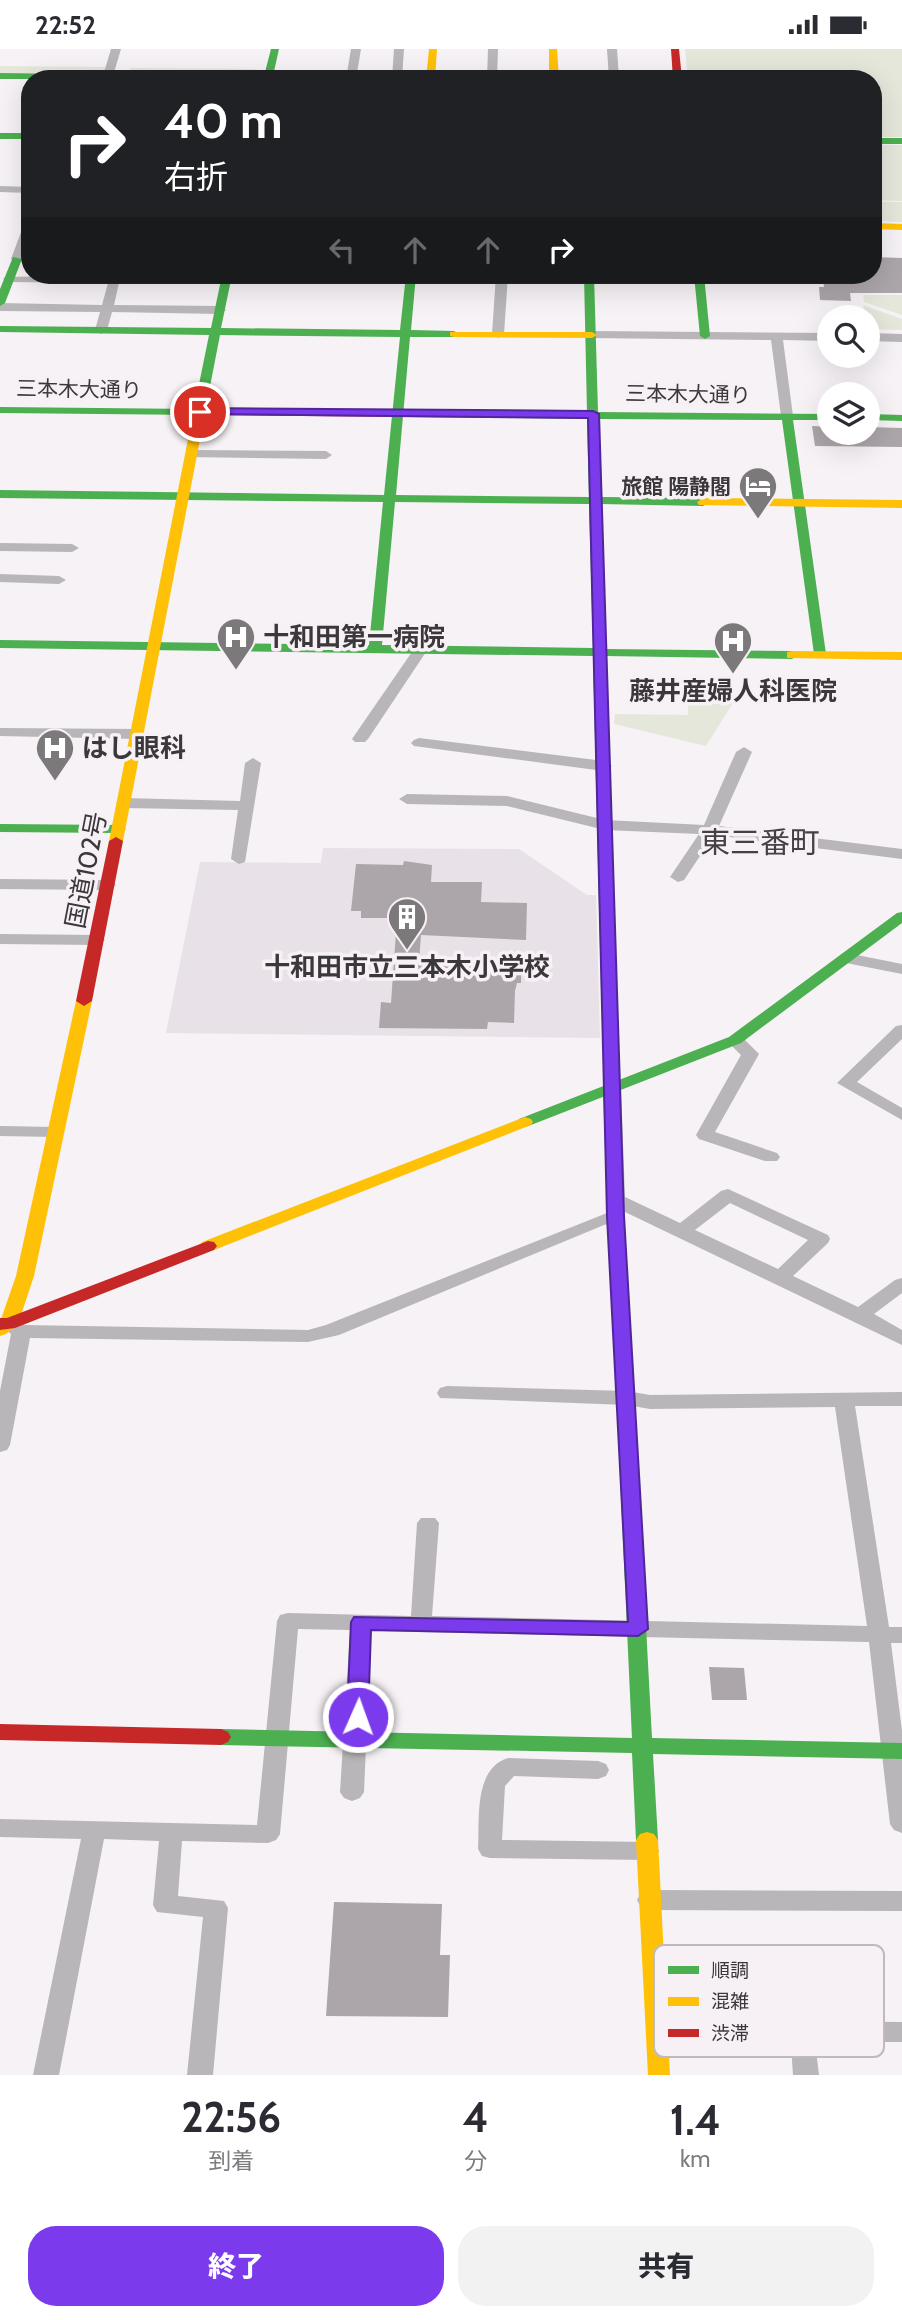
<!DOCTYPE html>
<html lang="ja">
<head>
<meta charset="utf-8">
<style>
  body { margin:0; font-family:Cabin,"Noto Sans JP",sans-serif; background:#f2f2f3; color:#2b2b33; height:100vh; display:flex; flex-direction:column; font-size:26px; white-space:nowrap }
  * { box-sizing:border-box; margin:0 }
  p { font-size:23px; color:#7c7c81 }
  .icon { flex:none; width:38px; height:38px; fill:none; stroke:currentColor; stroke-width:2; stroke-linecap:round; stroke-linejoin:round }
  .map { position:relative; height:2026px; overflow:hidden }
  .drawer { display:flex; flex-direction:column; background:#fff; flex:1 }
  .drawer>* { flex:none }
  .guide { position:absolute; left:21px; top:21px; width:861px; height:214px; border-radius:28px; box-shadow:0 7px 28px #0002; background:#202124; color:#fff; overflow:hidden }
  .fabs { position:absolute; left:817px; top:256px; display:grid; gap:14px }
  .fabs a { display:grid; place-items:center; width:63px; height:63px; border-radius:50%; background:#fff; box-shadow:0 7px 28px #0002; font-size:35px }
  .pin { position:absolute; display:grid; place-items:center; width:60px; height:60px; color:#fff; margin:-30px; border:4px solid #fff; border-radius:50%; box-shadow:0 2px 7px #0007 }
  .me { position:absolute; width:77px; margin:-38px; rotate:2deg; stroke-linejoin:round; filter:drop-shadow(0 0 5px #0008) }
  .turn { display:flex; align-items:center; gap:24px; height:147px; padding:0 28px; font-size:32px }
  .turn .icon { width:91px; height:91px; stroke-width:2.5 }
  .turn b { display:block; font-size:49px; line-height:60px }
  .lanes { display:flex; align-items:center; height:66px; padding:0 28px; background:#0003; justify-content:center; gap:35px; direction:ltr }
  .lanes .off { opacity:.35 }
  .eta { display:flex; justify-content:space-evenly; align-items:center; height:119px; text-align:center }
  .eta b { font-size:42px; font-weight:800; line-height:49px }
  .action { display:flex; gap:14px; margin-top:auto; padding:14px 28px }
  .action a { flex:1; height:80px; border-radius:28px; background:#7c3aed; color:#fff; font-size:28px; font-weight:800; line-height:80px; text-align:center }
  .action a+a { background:#f2f2f3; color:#2b2b33 }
  .status { display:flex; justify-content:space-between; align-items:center; height:49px; padding:0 35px; background:#fff; direction:ltr }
  .status svg { height:19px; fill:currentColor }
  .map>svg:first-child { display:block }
  .built { fill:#e9e1e8 }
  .green { fill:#e6e7db }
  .building { fill:#aca6ab }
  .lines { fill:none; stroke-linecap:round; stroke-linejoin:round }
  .street { fill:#b8b6b8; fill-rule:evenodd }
  .fast { fill:#4caf50; fill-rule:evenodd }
  .slow { fill:#ffc107; fill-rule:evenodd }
  .jam { fill:#c62828; fill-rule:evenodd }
  .route { fill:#7c3aed; stroke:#51269a; stroke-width:2 }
  .labels { text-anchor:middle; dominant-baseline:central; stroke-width:7; stroke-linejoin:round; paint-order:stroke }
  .far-street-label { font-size:21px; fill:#3a383a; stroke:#f7f1f6 }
  .far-poi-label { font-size:21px; font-weight:bold; fill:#3a383a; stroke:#f7f1f6; text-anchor:end }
  .poi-label { font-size:26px; font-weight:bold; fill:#3a383a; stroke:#f7f1f6; text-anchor:start }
  .street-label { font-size:26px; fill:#3a383a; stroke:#f7f1f6 }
  .quarter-label { font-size:30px; fill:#454044; stroke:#f7f1f6 }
  .key { fill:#f7f1f6; stroke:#bebabe; stroke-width:2 }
  .key-label { font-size:19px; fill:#3a383a }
</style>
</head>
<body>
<div class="status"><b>22:52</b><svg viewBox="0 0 49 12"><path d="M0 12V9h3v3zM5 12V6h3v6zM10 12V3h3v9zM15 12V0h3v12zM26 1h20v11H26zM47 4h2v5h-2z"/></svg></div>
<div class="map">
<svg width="902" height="2026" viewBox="0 0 902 2026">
  <rect width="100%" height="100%" fill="#f6f2f5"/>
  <path class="built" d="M323,799l196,1 68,46h9l4,143 -434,-5 34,-171 121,1z"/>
  <g class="green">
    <path d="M685,0h217v88h-29v-58h-185z"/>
    <path d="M0,17l107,1 -1,6h-106z"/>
    <path d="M131,19l126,1 -2,6 -139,-1 14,-2z"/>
    <path d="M873,96h29v56l-29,-1z"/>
    <path d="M873,153h29v20l-29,-1z"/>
    <path d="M863,246h39v20l-38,-13z"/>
    <path d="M863,256l39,14v11l-34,-1z"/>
    <path d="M688,637l19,1 -2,12 29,2 -28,45 -92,-22 1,-10 73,1z"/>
  </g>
  <g class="building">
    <path d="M873,208l29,1v35h-52l1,8 -31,-1 -1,-13h5l-1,-12h50z"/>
    <path d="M812,377l18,1v5h38v-5l34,1v19l-87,-1z"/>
    <path d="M404,812l28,4 -1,17h51l-1,20 46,1 -1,37 -105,-5 -2,27 98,1v4h4v16h-4l-2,8 -1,32 -26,-1 -1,7 -108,-1 2,-26 10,1 6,-85h-36v-7h-10l5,-47 47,1z"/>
    <path d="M709,1618l35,1 3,32h-35z"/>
    <path d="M334,1853l108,2 -2,51h10l-2,62 -122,-1z"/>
  </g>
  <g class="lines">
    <g class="street">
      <path d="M111,0h10l-9,30h-10z"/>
      <path d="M351,0h10l-5,30h-10z"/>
      <path d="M394,0h10l-2,30h-10z"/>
      <path d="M488,0h10l-1,30h-10z"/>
      <path d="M607,0h10l2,30h-10z"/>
      <path d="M0,137l30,1v6l-30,-1z"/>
      <path d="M30,172v19l-7,19 -10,2 -2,-2 13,-35z"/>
      <path d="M110,226l116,3 6,3 -6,3 -107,-1 -5,22 106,1 6,4 -6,4 -108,-2 -5,18 -6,4 -6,-4 5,-18 -100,-1v-8l102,2 6,-22 -99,-1 -6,-3 2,-2z"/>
      <path d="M496,226h12l-4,59 -6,4 -6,-4z"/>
      <path d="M592,282l238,2v8l-47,-1 10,76 -6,4 -6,-4 -10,-76 -183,-2 -2,-3z"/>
      <path d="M868,284l34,1v8l-34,-1z"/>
      <path d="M192,401l134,1 6,4 -6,4 -139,-2 -1,-3z"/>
      <path d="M0,494l72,1 7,4 -7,4 -72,-1z"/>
      <path d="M0,525l59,2 7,4 -7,4 -59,-2z"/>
      <path d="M421,596l7,4 -60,90 -3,3h-10l-3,-3 64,-93z"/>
      <path d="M0,679l138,1 8,5 -8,5 -138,-3z"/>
      <path d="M419,689l185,23 8,5 -8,5 -190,-25 -3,-3 3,-3z"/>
      <path d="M744,698l8,5 -33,74 183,23v10l-188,-24 -30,45 -6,2 -8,-5 29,-43 -94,-4 -98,-24 -100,-2 -8,-5 8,-5 100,2 98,24 99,5 32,-73z"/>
      <path d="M253,709l8,5 -16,99 -6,2 -8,-5 7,-49 -114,-2 -8,-5 8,-5 116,3 5,-38z"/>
      <path d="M0,830l108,1 8,5 -8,5 -108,-1z"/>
      <path d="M0,885l97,1 8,5 -8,5 -97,-1z"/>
      <path d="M847,904l55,11v10l-61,-12 -2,-4 2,-4z"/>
      <path d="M902,976v14l-45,43 45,26v12l-65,-37 59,-57z"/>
      <path d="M735,986l6,1 18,18 -44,78 62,21 3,4 -3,4h-12l-66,-22 -3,-4 45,-80 -15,-15z"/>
      <path d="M612,1033l9,5 4,110 55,26 41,-32 7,-2 100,46 2,4 -2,4 -35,33 65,31 37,-27 7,-2v15l-28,21 28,16v15l-277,-133 -2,8 -19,5 -265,110 -31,7 -278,-4 -20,107 -3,5 -7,2v-61l11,-57 -11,-9 2,-6 7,-1 16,7 283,5 18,-5 281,-112 -4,-126zM730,1154l78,37 -30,29 -83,-39z"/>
      <path d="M0,1077l55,1 9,5 -9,5 -55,-1z"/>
      <path d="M447,1337l180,5 23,4 252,-3v14h-47l34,221h13v16h-11l11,88v102l-8,-3 -4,-6 -21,-182 -498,-11 -7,161 -4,6 -8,3 -8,-3 -4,-6 10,-162 -52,-1 -18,205 -4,6 -8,3 -86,-2 -4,55 46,5 4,7 -15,167h-26l16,-158 -46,-5 -4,-7 6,-64 -55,-2 -45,236h-26l48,-236 -81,-2v-18l257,6 20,-204 3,-6 8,-2 123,3 6,-93 4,-5h14l4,5 -7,93 435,10 -32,-219 -185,2 -23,-4 -187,-7 -3,-5 3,-5z"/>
      <path d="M508,1709l90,3 8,3 3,6 -3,6 -8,3 -84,-3 -9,10 -3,54 145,2 8,2 4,7 -4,7 -8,2 -157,-2 -8,-2 -4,-7c2,-29 -5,-80 30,-91z"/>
      <path d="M649,1841l253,1v20l-253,-1 -8,-3 -4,-7 4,-7z"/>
      <path d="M802,1972l100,1v20h-87l4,33h-26l-3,-44 3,-7z"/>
    </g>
    <g class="fast">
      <path d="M271,0h8l-6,27h26l4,3h-303v-6l264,3z"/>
      <rect x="0" y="84" width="30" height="6"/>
      <rect x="873" y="89" width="29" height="6"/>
      <path d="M13,208l9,2 -17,44 -5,3v-17z"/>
      <path d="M222,226h10l-11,53 179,2 6,-55h10l-5,55 43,1 5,3 -5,3h-44l-14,158 193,2 -2,-78 -71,-1 -6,-3 6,-3h71l-3,-137h10l4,137 232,2v6h-37l33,234 -6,4 -6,-4 -32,-234 -183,-1 2,78 102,1 6,4 -6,4 -102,-2 5,145 186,2 6,4 -6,4 -186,-3 11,334 -3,3h-10l-3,-3 -8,-334 -593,-8v-8l369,5 14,-143 -383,-4v-8l384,5 16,-158 -180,-2 -15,77 -6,3 -199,-2v-6l194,2 15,-74 -209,-3v-6l211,2zM395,453l194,2 4,144 -211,-3z"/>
      <path d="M694,226h10l6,61 -5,3 -5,-3z"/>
      <path d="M868,365l34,1v6l-34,-1z"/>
      <path d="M0,775l119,1 7,4 -7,4 -119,-1z"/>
      <path d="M902,863v11l-161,120 -210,82 -6,2 -8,-5 2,-3 210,-82 168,-124z"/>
      <path d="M616,1162l8,5 28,522 250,5v16l-249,-5 5,86 -4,6 -7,2 -7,-2 -4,-6 -4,-87 -411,-8 -7,-3 -3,-5 3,-5 7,-3 411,9 -24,-522z"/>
    </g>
    <g class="slow">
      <path d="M429,0h8l-2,30h-9z"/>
      <path d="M549,0h8l2,30h-10z"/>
      <path d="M873,174l29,1v6l-29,-1z"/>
      <path d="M450,283h142l5,3 -5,3 -138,-1 -4,-1z"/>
      <path d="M196,377l6,3 -79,412 -7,4 -7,-4 81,-412z"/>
      <path d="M703,449l199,2v8l-203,-3 -2,-3z"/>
      <path d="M792,602l110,1v8l-115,-2v-6z"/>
      <path d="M609,936l8,5 3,97 -8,5 -8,-5 -3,-97z"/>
      <path d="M84,947l8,5 -58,275 -16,48 -12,10 -6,2v-14l16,-46 60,-275z"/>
      <path d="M525,1068l6,2 2,3 -2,3 -317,125h-12l-3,-4 3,-4z"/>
      <path d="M647,1783l7,2 4,6 12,235h-22l-12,-235 4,-6z"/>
    </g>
    <g class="jam">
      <path d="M671,0h8l3,30h-9z"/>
      <path d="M199,360l317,3 6,3 -6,3 -312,-3 -2,14 -6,3 -6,-3 3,-17z"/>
      <path d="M116,788l7,4 -31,160 -8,5 -8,-5 33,-160z"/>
      <path d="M208,1192l6,1 3,4 -3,4 -199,78 -15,2v-12h7z"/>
      <path d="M0,1675l221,5 7,3 3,5 -3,5 -7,3 -221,-5z"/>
    </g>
  </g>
  <path class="route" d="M200,359l393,3 6,3 25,802 24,413 -10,7 -267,-6 -3,87 -3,6h-15l-3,-6 4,-95 3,-5 274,5 -21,-406 -19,-798 -393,-4 -1,-2z"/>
  <defs>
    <g id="hotel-pin" transform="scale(2.0125)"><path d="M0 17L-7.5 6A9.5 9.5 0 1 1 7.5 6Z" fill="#7c797b" stroke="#f7f1f6"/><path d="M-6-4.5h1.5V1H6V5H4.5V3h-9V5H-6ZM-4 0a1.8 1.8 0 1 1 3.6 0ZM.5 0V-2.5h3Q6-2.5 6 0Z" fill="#fff"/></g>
    <g id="hospital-pin" transform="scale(2.0125)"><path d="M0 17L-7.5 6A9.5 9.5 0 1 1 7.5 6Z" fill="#7c797b" stroke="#f7f1f6"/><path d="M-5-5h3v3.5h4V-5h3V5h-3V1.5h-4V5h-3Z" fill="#fff"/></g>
    <g id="building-pin" transform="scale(2.0125)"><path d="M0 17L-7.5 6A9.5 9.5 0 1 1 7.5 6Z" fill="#7c797b" stroke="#f7f1f6"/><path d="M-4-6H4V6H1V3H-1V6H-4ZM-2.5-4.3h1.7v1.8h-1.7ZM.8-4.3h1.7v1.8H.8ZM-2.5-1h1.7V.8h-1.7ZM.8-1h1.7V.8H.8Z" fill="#fff"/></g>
  </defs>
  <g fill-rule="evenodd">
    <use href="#hotel-pin" x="758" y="437"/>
    <use href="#hospital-pin" x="236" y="588"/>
    <use href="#hospital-pin" x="733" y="592"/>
    <use href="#hospital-pin" x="55" y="699"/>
    <use href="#building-pin" x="407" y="868"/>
  </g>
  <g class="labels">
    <g class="far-street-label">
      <text transform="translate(79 340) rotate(1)">三本木大通り</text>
      <text transform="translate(688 345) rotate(1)">三本木大通り</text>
    </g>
    <g class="far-poi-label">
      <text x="731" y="437">旅館 陽静閣</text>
    </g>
    <g class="poi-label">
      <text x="263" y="588">十和田第一病院</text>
      <text x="733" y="642" text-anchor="middle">藤井産婦人科医院</text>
      <text x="82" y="699">はし眼科</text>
      <text x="407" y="918" text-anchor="middle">十和田市立三本木小学校</text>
    </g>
    <g class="street-label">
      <text transform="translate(86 821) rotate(-79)">国道102号</text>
    </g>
    <g class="quarter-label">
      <text x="760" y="793">東三番町</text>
    </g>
  </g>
  <rect x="654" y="1896" width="230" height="112" rx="10" class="key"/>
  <rect x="668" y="1917" width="31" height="8" fill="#4caf50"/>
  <rect x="668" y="1948" width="31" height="9" fill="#ffc107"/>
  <rect x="668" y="1980" width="31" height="8" fill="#c62828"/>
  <g class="key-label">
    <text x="711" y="1928">順調</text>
    <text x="711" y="1959">混雑</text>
    <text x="711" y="1991">渋滞</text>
  </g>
</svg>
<div class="fabs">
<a><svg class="icon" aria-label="search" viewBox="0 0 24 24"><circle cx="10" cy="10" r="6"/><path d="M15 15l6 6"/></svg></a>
<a><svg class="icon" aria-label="layers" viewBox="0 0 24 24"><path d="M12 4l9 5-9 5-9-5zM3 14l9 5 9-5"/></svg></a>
</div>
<div class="pin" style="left:200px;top:363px;background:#d93025"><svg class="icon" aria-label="arrive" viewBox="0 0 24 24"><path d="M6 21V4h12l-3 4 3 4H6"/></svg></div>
<svg class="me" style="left:358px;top:1668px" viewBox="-20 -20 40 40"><circle r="17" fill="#7c3aed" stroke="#fff" stroke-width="3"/><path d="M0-11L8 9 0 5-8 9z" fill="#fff"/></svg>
<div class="guide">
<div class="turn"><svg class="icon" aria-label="right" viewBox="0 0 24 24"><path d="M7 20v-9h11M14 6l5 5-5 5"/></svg><div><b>40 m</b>右折</div></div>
<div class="lanes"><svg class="icon off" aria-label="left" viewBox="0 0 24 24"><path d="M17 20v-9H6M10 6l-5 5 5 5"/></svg><svg class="icon off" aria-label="ahead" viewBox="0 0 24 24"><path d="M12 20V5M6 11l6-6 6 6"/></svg><svg class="icon off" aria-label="ahead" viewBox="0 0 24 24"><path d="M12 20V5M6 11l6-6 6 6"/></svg><svg class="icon" aria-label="right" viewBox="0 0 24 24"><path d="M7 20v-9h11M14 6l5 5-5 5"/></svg></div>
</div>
</div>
<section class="drawer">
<div class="eta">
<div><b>22:56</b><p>到着</p></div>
<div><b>4</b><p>分</p></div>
<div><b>1.4</b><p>km</p></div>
</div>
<div class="action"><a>終了</a><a>共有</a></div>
</section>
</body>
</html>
